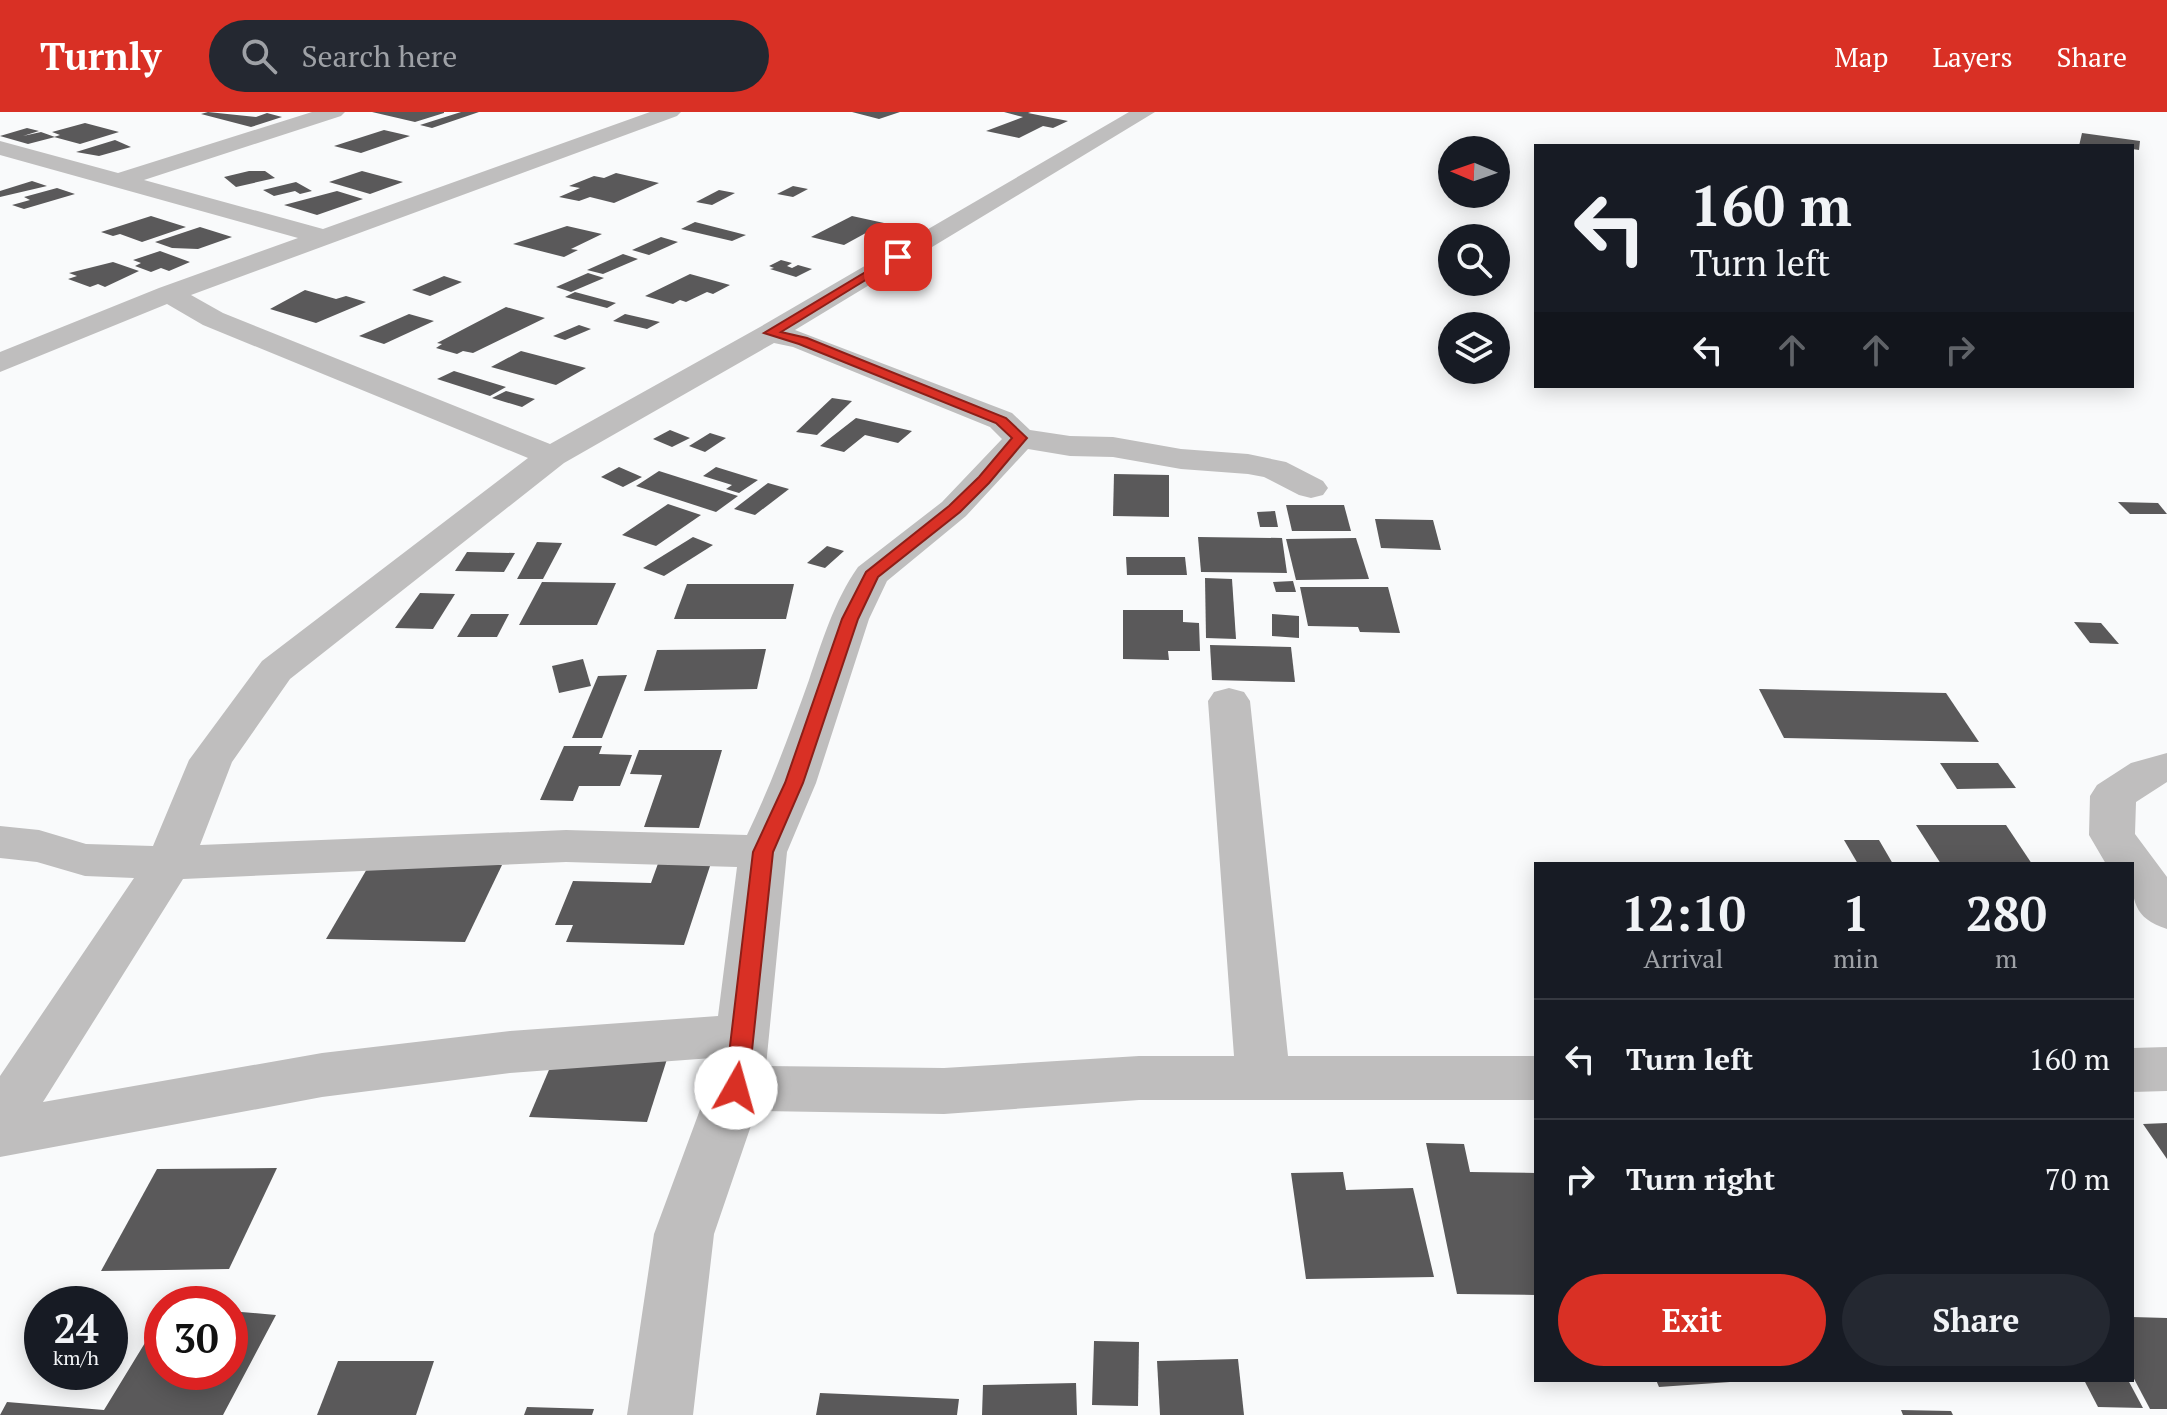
<!DOCTYPE html>
<html lang="en">
<head>
<meta charset="utf-8">
<style>
  body { margin:0; font-family:"PT Serif",serif; background:#242831; color:#f1f3f6; height:100vh; display:flex; flex-direction:column; font-size:30px; white-space:nowrap }
  * { box-sizing:border-box; margin:0 }
  p { font-size:26px; color:#9ea1a6 }
  .icon { flex:none; width:44px; height:44px; fill:none; stroke:currentColor; stroke-width:2; stroke-linecap:round; stroke-linejoin:round }
  .map { position:relative; flex:1; overflow:hidden }
  .drawer { position:absolute; left:1534px; top:750px; width:600px; height:520px; display:flex; flex-direction:column; background:#171b24; border-radius:0px; box-shadow:0 4px 20px #0003 }
  .drawer>* { flex:none }
  .hud { position:absolute; left:1534px; top:32px; width:600px; height:244px; border-radius:0px; box-shadow:0 4px 20px #0003; background:#171b24; color:#f1f3f6; overflow:hidden }
  .needle { width:52px; rotate:272deg }
  .tools { position:absolute; left:1438px; top:24px; display:grid; gap:16px }
  .tools a { display:grid; place-items:center; width:72px; height:72px; border-radius:50%; background:#171b24; box-shadow:0 4px 20px #0003; font-size:40px }
  .speed { position:absolute; left:24px; top:1174px; display:flex; gap:16px; font-size:40px; font-weight:700; text-align:center }
  .speed>* { display:grid; place-content:center; width:104px; height:104px; border-radius:50%; background:#171b24; box-shadow:0 4px 20px #0003; line-height:1 }
  .speed small { font-size:20px; font-weight:400 }
  .speed .limit { border:12px solid #d22; background:#fff; color:#111 }
  .pin { position:absolute; display:grid; place-items:center; width:68px; height:68px; color:#fff; margin:-34px; border-radius:16px; box-shadow:0 4px 12px #0006 }
  .me { position:absolute; width:88px; margin:-44px; rotate:7deg; stroke-linejoin:round; filter:drop-shadow(0 0 6px #0008) }
  .turn { display:flex; align-items:center; gap:28px; height:168px; padding:0 24px; font-size:36px }
  .turn .icon { width:104px; height:104px; stroke-width:2.5 }
  .turn b { display:block; font-size:56px; line-height:68px }
  .lanes { display:flex; align-items:center; height:76px; padding:0 24px; background:#0003; justify-content:center; gap:40px; direction:ltr }
  .lanes .off { opacity:.35 }
  .eta { display:flex; justify-content:space-evenly; align-items:center; height:136px; text-align:center }
  .eta b { font-size:48px; font-weight:700; line-height:56px }
  .cta { display:flex; gap:16px; margin-top:auto; padding:16px 24px }
  .cta a { flex:1; height:92px; border-radius:48px; background:#d93025; color:#fff; font-size:32px; font-weight:700; line-height:92px; text-align:center }
  .cta a+a { background:#242831; color:#f1f3f6 }
  ul { padding:0; list-style:none }
  li { display:flex; align-items:center; gap:24px; height:120px; padding:0 24px; border-top:2px solid #363941 }
  li div { flex:1 }
  li b { display:block; font-size:30px }
  li em { font-style:normal }
  header { display:flex; align-items:center; gap:48px; box-sizing:border-box; height:112px; padding:0 40px; background:#d93025; color:#fff }
  header strong { font-size:38px }
  nav { display:flex; gap:44px; margin-inline-start:auto; font-size:28px }
  .search { width:560px; height:72px; background:#242831; display:flex; align-items:center; gap:20px; box-sizing:border-box; padding:0 28px; border-radius:44px; color:#9ea1a6; font-size:30px }
  .map>svg:first-child { display:block }
  .building { fill:#5a595a }
  .lines { fill:none; stroke-linecap:round; stroke-linejoin:round }
  .minor { fill:#bfbebe; fill-rule:evenodd }
  .route { fill:#d93025; stroke:#8d1f18; stroke-width:2 }
</style>
</head>
<body>
<header>
<strong>Turnly</strong>
<div class="search"><svg class="icon" aria-label="search" viewBox="0 0 24 24"><circle cx="10" cy="10" r="6"/><path d="M15 15l6 6"/></svg>Search here</div>
<nav><a>Map</a><a>Layers</a><a>Share</a></nav>
</header>
<div class="map">
<svg width="2167" height="1303" viewBox="0 0 2167 1303">
  <rect width="100%" height="100%" fill="#f9fafb"/>
  <g class="building">
    <path d="M208,0l48,5 11,-4 15,4 -31,10 -50,-13z"/>
    <path d="M372,0h72v1l-29,9z"/>
    <path d="M461,0h18l-47,16 -12,-3z"/>
    <path d="M852,0h48l-21,7z"/>
    <path d="M1004,0h27l-3,1 40,8 -15,7 -10,-2 -24,12 -33,-7 37,-14z"/>
    <path d="M85,11l34,9 -39,12 -26,-7 6,-2 -8,-3z"/>
    <path d="M27,16l12,3 -16,5 18,-4 14,5 -27,7 -28,-8z"/>
    <path d="M384,18l26,6 -49,17 -27,-7z"/>
    <path d="M2082,21l58,8 -1,9 -7,-1v-3h-53z"/>
    <path d="M115,28l16,7 -32,9 -23,-4z"/>
    <path d="M249,59h16l10,7 -39,9 -12,-10z"/>
    <path d="M362,59l41,11 -33,12 -41,-12z"/>
    <path d="M616,61l43,10 -45,20 -24,-6 -11,4 -20,-4 21,-9 -11,-2 25,-10 10,2z"/>
    <path d="M32,69l15,5 -47,11v-6z"/>
    <path d="M296,70l16,9 -12,3 -5,-3 -21,5 -11,-6z"/>
    <path d="M793,74l15,3 -15,8 -16,-3z"/>
    <path d="M57,76l18,6 -51,15 -12,-4 18,-5 -6,-3z"/>
    <path d="M719,78l16,3 -23,12 -16,-3z"/>
    <path d="M337,79l26,8 -46,16 -33,-10z"/>
    <path d="M151,104l35,11 -44,15 -22,-8 -7,2 -12,-4z"/>
    <path d="M852,104l32,7 -40,22 -33,-8z"/>
    <path d="M695,110l51,13 -14,6 -51,-12z"/>
    <path d="M567,114l35,8 -31,15 7,1 -14,7 -51,-13z"/>
    <path d="M200,115l32,10 -34,12 -26,-1 -17,-6z"/>
    <path d="M661,125l17,5 -29,13 -17,-5z"/>
    <path d="M160,139l30,11 -21,9 -8,-3 -10,4 -16,-6 6,-3 -8,-3z"/>
    <path d="M623,142l15,5 -35,15 -16,-4z"/>
    <path d="M781,148l11,3 -5,3 5,2 6,-3 14,4 -16,8 -26,-8 4,-1 -5,-2z"/>
    <path d="M113,150l26,9 -34,16 -7,-3 -8,3 -22,-8 9,-3 -8,-3z"/>
    <path d="M588,161l16,5 -33,14 -15,-5z"/>
    <path d="M690,162l40,11 -17,9 -6,-2 -21,10 -6,-2 -7,4 -28,-8z"/>
    <path d="M444,164l18,6 -32,14 -18,-6z"/>
    <path d="M305,178l31,9 10,-3 20,6 -50,21 -46,-14z"/>
    <path d="M575,180l41,11 -9,5 -42,-11z"/>
    <path d="M506,195l39,11 -72,35 -10,-2 -6,3 -21,-6 6,-4 -5,-1z"/>
    <path d="M409,202l25,7 -50,23 -25,-8z"/>
    <path d="M625,202l35,8 -13,7 -34,-8z"/>
    <path d="M579,213l12,4 -26,11 -12,-4z"/>
    <path d="M521,239l65,17 -30,17 -65,-18z"/>
    <path d="M454,259l52,16 -16,9 -53,-17z"/>
    <path d="M506,279l29,8 -13,8 -30,-9z"/>
    <path d="M832,286l20,3 -35,34 -21,-3z"/>
    <path d="M856,306l56,13 -14,12 -33,-8 -21,17 -24,-6z"/>
    <path d="M670,318l20,8 -18,9 -19,-8z"/>
    <path d="M710,321l16,5 -21,14 -16,-6z"/>
    <path d="M619,355l23,10 -19,10 -22,-10z"/>
    <path d="M716,355l42,13 -19,13 -13,-4 6,-4 -29,-9z"/>
    <path d="M659,359l79,25 -22,16 -80,-26z"/>
    <path d="M1114,362l55,1v42l-56,-1z"/>
    <path d="M768,371l21,6 -34,26 -21,-6z"/>
    <path d="M2118,390l40,1 9,11h-37z"/>
    <path d="M668,392l33,11 -45,31 -34,-11z"/>
    <path d="M1286,393h58l7,26h-59z"/>
    <path d="M1275,399l3,16h-18l-3,-15z"/>
    <path d="M1375,407l58,1 8,30 -60,-2z"/>
    <path d="M693,425l20,8 -49,31 -21,-8z"/>
    <path d="M1198,425l84,1 5,35 -86,-1z"/>
    <path d="M1356,426l13,41 -73,1 -10,-41z"/>
    <path d="M537,430l25,1 -19,36h-26z"/>
    <path d="M827,434l17,5 -19,17 -18,-5z"/>
    <path d="M467,440l48,1 -11,19 -49,-1z"/>
    <path d="M1126,445h59l2,18h-60z"/>
    <path d="M1205,466l27,1 4,60 -30,-1z"/>
    <path d="M1293,469l3,11h-20l-3,-10z"/>
    <path d="M542,470l74,1 -19,42h-78z"/>
    <path d="M687,472h107l-8,35h-112z"/>
    <path d="M1300,475h88l12,46 -40,-1 -2,-5 -50,-1z"/>
    <path d="M420,481l35,1 -22,35 -38,-1z"/>
    <path d="M1123,498h60v12l16,1 1,28h-32l1,9 -46,-1z"/>
    <path d="M471,502h38l-12,23h-40z"/>
    <path d="M1272,502l27,2v22l-27,-2z"/>
    <path d="M2074,510l27,1 18,21 -29,-1z"/>
    <path d="M1210,533l81,2 4,35 -83,-2z"/>
    <path d="M766,537l-9,40 -113,2 13,-41z"/>
    <path d="M583,547l8,27 -32,7 -7,-27z"/>
    <path d="M627,563l-25,63h-30l26,-62z"/>
    <path d="M1759,577l187,4 33,49 -195,-4z"/>
    <path d="M564,634h38l-3,8 33,1 -12,31h-41l-6,15 -33,-1z"/>
    <path d="M639,638h83l-23,78 -55,-1 18,-52 -32,-1z"/>
    <path d="M1940,651h58l18,25 -59,1z"/>
    <path d="M1916,713h90l26,39h-91z"/>
    <path d="M1844,728h35l14,24h-35z"/>
    <path d="M660,746l52,2 -28,85 -118,-3 7,-17h-18l18,-44 78,2z"/>
    <path d="M371,750l131,3 -37,77 -139,-3z"/>
    <path d="M557,939l111,5 -21,66 -118,-5z"/>
    <path d="M2167,1011v36l-24,-35z"/>
    <path d="M1426,1031l38,1 6,28 66,1v122l-79,-1z"/>
    <path d="M277,1056l-48,101 -128,2 56,-102z"/>
    <path d="M1343,1060l3,18 67,-2 21,89 -128,2 -15,-106z"/>
    <path d="M230,1199l46,4 -53,100h-223l7,-13 97,8 58,-95v57h68z"/>
    <path d="M2132,1205l35,1v91h-17l-18,-34z"/>
    <path d="M1094,1229l45,1 -1,64 -46,-1z"/>
    <path d="M1238,1247l6,56h-84l-3,-54z"/>
    <path d="M338,1249h96l-18,54h-99z"/>
    <path d="M1656,1268h74v2l-71,5z"/>
    <path d="M2084,1268h44l15,28 -45,-1z"/>
    <path d="M1076,1271l1,32h-95l1,-30z"/>
    <path d="M820,1281l139,6 -2,16h-141z"/>
    <path d="M527,1295l67,2 -2,6h-68z"/>
    <path d="M1901,1298l50,1 2,4h-50z"/>
  </g>
  <g class="lines">
    <g class="minor">
      <path d="M312,0h33l-4,4 -197,64 179,49 327,-117h31l-4,4 -486,179 32,18 327,131 210,-117 369,-215h26l-360,218 217,83 18,17 40,6 43,1 68,12 67,5 38,8 37,19 5,7 -5,7 -12,3 -12,-3 -35,-18 -16,-3 -67,-5 -68,-12 -43,-1 -42,-7 -62,67 -79,65 -18,38 -53,164 -29,69 -21,214 178,2 195,-12h95l-26,-355 6,-9 15,-4 15,4 6,9 38,355h248v44h-397l-195,14 -188,-3 -42,123 -21,181h-66l27,-181 54,-146 4,-30 -202,15 -188,24 -322,60v-81l134,-198 -49,-2 -48,-14 -37,-4v-32l39,4 47,14 67,2 36,-86 73,-99 266,-203 -325,-133 -36,-21 -167,68v-20l159,-64 139,-50 -298,-83v-14l118,32zM774,231l19,4 197,80 12,12 -60,63 -84,65c-24,34 -36,75 -49,113 -19,53 -38,105 -62,155l-181,-5 -366,15 32,-83 58,-83 274,-216zM566,750l171,5 -19,149 -208,15 -188,22 -279,49 140,-223z"/>
      <path d="M2167,641v29l-31,20 -1,32 32,43v52c-36,-11 -35,-32 -35,-65h-26l-17,-29 1,-39 7,-11 34,-22z"/>
      <path d="M2167,935v44l-35,1v-44z"/>
    </g>
  </g>
  <path class="route" d="M894,143l9,2 -122,75 26,6 199,80 21,20 -38,45 -29,29 -82,65 -20,42 -55,164 -30,69 -25,236 -4,7 -8,3 -8,-3 -3,-7 28,-236 32,-69 57,-164 24,-47 83,-66 30,-29 33,-39 -16,-15 -197,-79 -35,-11z"/>
</svg>
<div class="tools">
<a><svg class="needle" viewBox="-14 -14 28 28"><path d="M0-13l5 13h-10z" fill="#e53935"/><path d="M0 13l5-13h-10z" fill="#9ea1a6"/></svg></a>
<a><svg class="icon" aria-label="search" viewBox="0 0 24 24"><circle cx="10" cy="10" r="6"/><path d="M15 15l6 6"/></svg></a>
<a><svg class="icon" aria-label="layers" viewBox="0 0 24 24"><path d="M12 4l9 5-9 5-9-5zM3 14l9 5 9-5"/></svg></a>
</div>
<div class="speed"><div>24<small>km/h</small></div><div class="limit">30</div></div>
<div class="pin" style="left:898px;top:145px;background:#d93025"><svg class="icon" aria-label="arrive" viewBox="0 0 24 24"><path d="M6 21V4h12l-3 4 3 4H6"/></svg></div>
<svg class="me" style="left:736px;top:976px" viewBox="-20 -20 40 40"><circle r="19" fill="#fff"/><path d="M0-13L10 11 0 6-10 11z" fill="#d93025"/></svg>
<div class="hud">
<div class="turn"><svg class="icon" aria-label="left" viewBox="0 0 24 24"><path d="M17 20v-9H6M10 6l-5 5 5 5"/></svg><div><b>160 m</b>Turn left</div></div>
<div class="lanes"><svg class="icon" aria-label="left" viewBox="0 0 24 24"><path d="M17 20v-9H6M10 6l-5 5 5 5"/></svg><svg class="icon off" aria-label="ahead" viewBox="0 0 24 24"><path d="M12 20V5M6 11l6-6 6 6"/></svg><svg class="icon off" aria-label="ahead" viewBox="0 0 24 24"><path d="M12 20V5M6 11l6-6 6 6"/></svg><svg class="icon off" aria-label="right" viewBox="0 0 24 24"><path d="M7 20v-9h11M14 6l5 5-5 5"/></svg></div>
</div>
<section class="drawer">
<div class="eta">
<div><b>12:10</b><p>Arrival</p></div>
<div><b>1</b><p>min</p></div>
<div><b>280</b><p>m</p></div>
</div>
<ul>
<li><svg class="icon" aria-label="left" viewBox="0 0 24 24"><path d="M17 20v-9H6M10 6l-5 5 5 5"/></svg><div><b>Turn left</b></div><em>160 m</em></li>
<li><svg class="icon" aria-label="right" viewBox="0 0 24 24"><path d="M7 20v-9h11M14 6l5 5-5 5"/></svg><div><b>Turn right</b></div><em>70 m</em></li>
</ul>
<div class="cta"><a>Exit</a><a>Share</a></div>
</section>
</div>
</body>
</html>
